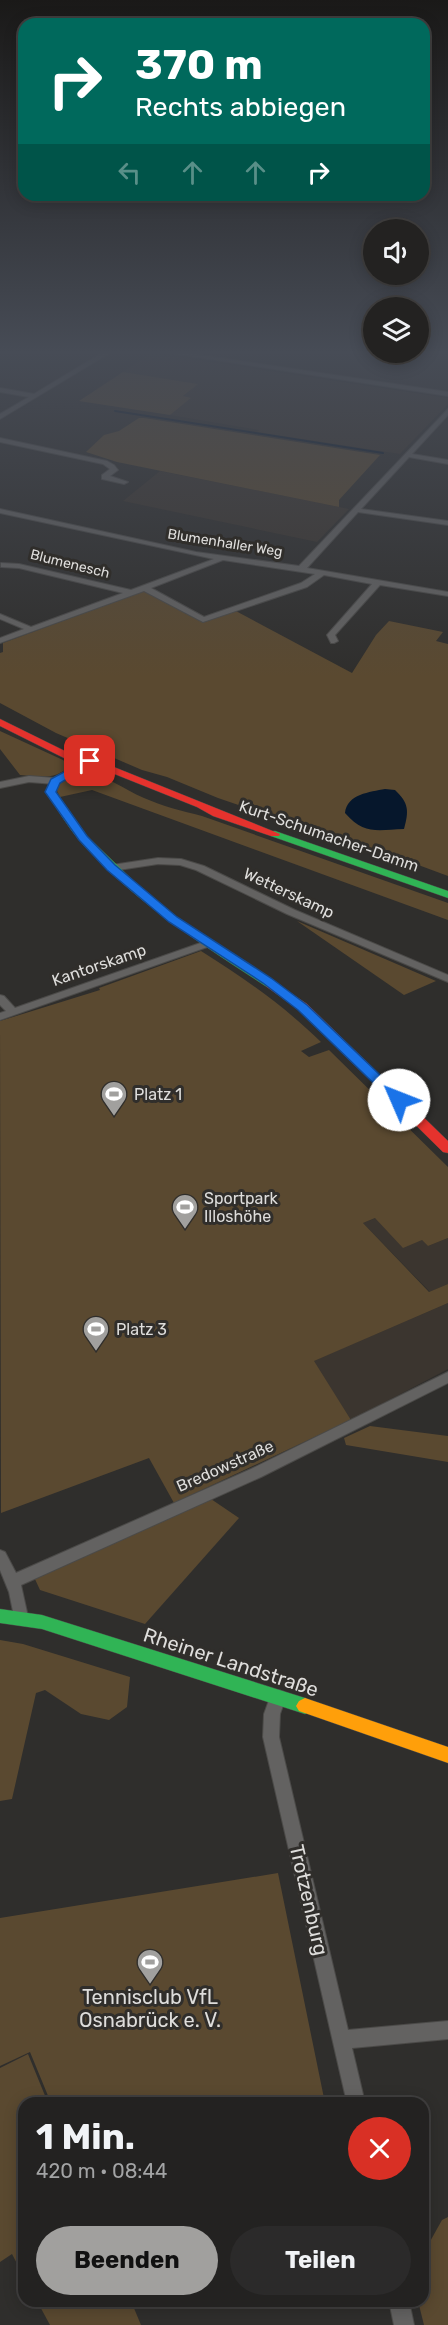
<!DOCTYPE html>
<html lang="de">
<head>
<meta charset="utf-8">
<style>
  body { margin:0; font-family:Rubik,sans-serif; background:#2b2a2a; color:#f1f3f6; height:100vh; display:flex; flex-direction:column; font-size:22px; white-space:nowrap }
  * { box-sizing:border-box; margin:0 }
  p { font-size:20px; color:#a3a4a5 }
  .icon { flex:none; width:33px; height:33px; fill:none; stroke:currentColor; stroke-width:2; stroke-linecap:round; stroke-linejoin:round }
  .map { position:relative; flex:1; overflow:hidden }
  .side { position:absolute; left:18px; top:2097px; width:411px; height:210px; display:flex; flex-direction:column; background:#232221; border-radius:18px; box-shadow:0 3px 15px #0003,0 0 0 2px #403f3f }
  .side>* { flex:none }
  .guide { position:absolute; left:18px; top:18px; width:412px; height:183px; border-radius:18px; box-shadow:0 3px 15px #0003,0 0 0 2px #403f3f; background:#00695c; color:#fff; overflow:hidden }
  .tools { position:absolute; left:363px; top:219px; display:grid; gap:12px }
  .tools a { display:grid; place-items:center; width:66px; height:66px; border-radius:50%; background:#232221; box-shadow:0 3px 15px #0003,0 0 0 2px #403f3f; font-size:30px }
  .pin { position:absolute; display:grid; place-items:center; width:51px; height:51px; color:#fff; margin:-26px; border-radius:12px; box-shadow:0 3px 9px #0006 }
  .me { position:absolute; width:66px; margin:-33px; rotate:314deg; stroke-linejoin:round; filter:drop-shadow(0 0 4px #0008) }
  .turn { display:flex; align-items:center; gap:21px; height:126px; padding:0 18px; font-size:27px }
  .turn .icon { width:78px; height:78px; stroke-width:2.5 }
  .turn b { display:block; font-size:42px; line-height:51px }
  .lanes { display:flex; align-items:center; height:57px; padding:0 18px; background:#0003; justify-content:center; gap:30px; direction:ltr }
  .lanes .off { opacity:.35 }
  .round { display:grid; place-items:center; flex:none; width:63px; height:63px; border-radius:32px; background:#2b2a2a }
  .overview { display:flex; align-items:center; justify-content:space-between; height:102px; padding:0 18px }
  h1 { font-size:36px; font-weight:700; line-height:45px }
  .button { display:flex; gap:12px; margin-top:auto; padding:12px 18px }
  .button a { flex:1; height:69px; border-radius:36px; background:#a1a09e; color:#111; font-size:24px; font-weight:700; line-height:69px; text-align:center }
  .button a+a { background:#2b2a2a; color:#f1f3f6 }
  .map>svg:first-child { display:block }
  .built { fill:#3b352f }
  .green { fill:#5a4930 }
  .water { fill:#06172c }
  .lines { fill:none; stroke-linecap:round; stroke-linejoin:round }
  .stream { stroke:#06172c; stroke-width:2 }
  .street-casing { stroke:#4b4a48; stroke-width:2 }
  .fast-casing { stroke:#4b4a48; stroke-width:1 }
  .slow-casing { stroke:#4b4a48; stroke-width:1 }
  .jam-casing { stroke:#4b4a48; stroke-width:1 }
  .street { fill:#636261; fill-rule:evenodd }
  .fast { fill:#30b455; fill-rule:evenodd }
  .slow { fill:#ff9f0a; fill-rule:evenodd }
  .jam { fill:#e5322d; fill-rule:evenodd }
  .route { fill:#1a73e8; stroke:#114b97; stroke-width:1.5 }
  .labels { text-anchor:middle; dominant-baseline:central; stroke-width:6; stroke-linejoin:round; paint-order:stroke }
  .far-street-label { font-size:14px; fill:#dedddb; stroke:#302e2b }
  .street-label { font-size:16px; fill:#dedddb; stroke:#302e2b }
  .poi-label { font-size:16px; fill:#dedddb; stroke:#302e2b; text-anchor:start }
  .near-street-label { font-size:20px; fill:#dedddb; stroke:#302e2b }
  .near-poi-label { font-size:20px; fill:#dedddb; stroke:#302e2b }
</style>
</head>
<body>
<div class="map">
<svg width="448" height="2325" viewBox="0 0 448 2325">
  <rect width="100%" height="100%" fill="#2f2e2c"/>
  <g class="built">
    <path d="M150,353l298,45v6l-48,50 -143,-22 2,-2 -89,-15 20,-16 -8,-2 15,-13 -74,-12z"/>
    <path d="M160,471l140,28 49,10 -32,33 -194,-41z"/>
    <path d="M375,1218l47,22 6,6 20,-8v46l-18,8 -67,-69z"/>
    <path d="M448,1303v66l-97,51 -38,-59z"/>
  </g>
  <g class="green">
    <path d="M123,372l75,12 -15,12 8,2 -21,17 -91,-14z"/>
    <path d="M139,418h5l236,37 -41,45v7l-222,-45 -31,-10 18,-17 15,-4z"/>
    <path d="M144,591l58,31 32,-12 118,63 24,-38 13,-14 54,11 -7,9 12,3v232l-62,-23 -10,-1 -158,-54 -51,-21 -25,-7 -86,-37 -56,-30v-50l3,-1v-9z"/>
    <path d="M0,731l63,29 6,6c-13,15 -32,10 -49,9l-20,-26z"/>
    <path d="M84,772c22,3 39,17 60,26 18,8 38,13 58,18l246,87v17l-356,-130 -32,7 -3,-6 1,-6 17,-11z"/>
    <path d="M297,921l139,60 -32,14z"/>
    <path d="M201,951c43,27 83,55 120,91l-20,9 8,6 20,-7 119,117v71l-20,8 -6,-6 -19,8 -28,-30 -12,5 66,69 19,-8v19l-134,58 37,59 -177,83 -25,-45 -148,55 -1,-492 100,-31 -1,-2z"/>
    <path d="M370,1426l78,10v26l-102,-17 -2,-7z"/>
    <path d="M211,1499l28,19 -94,106 -105,-34 -6,-13z"/>
    <path d="M0,1640l23,4 107,33 -3,30 -18,13 -28,-6 -36,-24 -9,3 -24,106 -12,2z"/>
    <path d="M278,1873l47,230h-274l-21,-51 -30,14v-148z"/>
    <path d="M28,2054l20,49h-24v174l-12,-23 -12,8v-194z"/>
    <path d="M448,2217v108h-24l-6,-24h5v-47l19,-34z"/>
    <path d="M37,2301h94l10,24h-91z"/>
  </g>
  <path class="water" d="M385,789l10,1c14,13 14,21 9,39 -27,1 -40,6 -59,-16 2,-19 25,-21 40,-24z"/>
  <g class="lines">
    <path class="stream" d="M115,411l268,42"/>
    <g class="street-casing">
      <g id="street">
        <path d="M105,351h8l-113,68v-5l29,-17 -29,-5v-4l34,6z"/>
        <path d="M157,351h16l275,41v4z"/>
        <path d="M448,409v6l-36,39 36,6v4l-39,-7 -48,52 87,12v4l-90,-13 -51,56 141,24v4l-68,-11 -45,50 3,6 -4,2h-3l-4,-8 45,-51 -48,-9 -17,12 -104,35 -59,-31 -144,52v-5l24,-9 -24,-10v-5l31,13 92,-34 -104,-25 -18,-1v-4l18,1 112,26 83,-31 -214,-46v-4l196,43 103,14zM223,560l92,14 -14,9 -97,34 -53,-29z"/>
        <path d="M0,438l107,23 7,4 4,5 -8,6 18,6 -4,2 -22,-5v-4l8,-6 -7,-5 -103,-22z"/>
        <path d="M29,776l26,2 5,3 -5,3 -26,-2 -29,6v-6z"/>
        <path d="M158,858l23,1 23,7 91,44 153,65v7l-161,-68 -91,-44 -16,-5 -22,-1 -46,7 -5,-3 5,-3z"/>
        <path d="M209,940l4,1 1,2 -1,2 -213,75v-7l6,-2 -6,-6v-10l4,1 11,12z"/>
        <path d="M448,1372v11l-187,94 -240,108 7,32 -3,4 -5,2 -5,-2 -6,-29 -9,-22v-20l5,2 11,21 235,-104z"/>
        <path d="M278,1690l6,2 2,5 -6,17 -1,23 69,293 100,-9v18l-96,9 13,55h-18l-84,-366 1,-23 8,-22z"/>
        <path d="M389,2301h20l5,24h-20z"/>
      </g>
    </g>
    <g class="fast-casing">
      <g id="fast">
        <path d="M90,758l4,1v4l-34,20 -4,9 31,44 56,54 34,28 98,63 2,3 -2,3h-8c-67,-44 -134,-86 -187,-146 -13,-15 -23,-33 -34,-49l5,-13z"/>
        <path d="M275,831l173,60v7l-177,-62v-4z"/>
        <path d="M0,1609l42,6 263,83 6,3 3,5 -3,5 -6,3 -263,-85 -42,-6z"/>
      </g>
    </g>
    <g class="slow-casing">
      <path id="slow" d="M305,1698l143,49v16l-149,-52 -3,-5 3,-5z"/>
    </g>
    <g class="jam-casing">
      <g id="jam">
        <path d="M0,719l71,35 23,5 186,75 -1,2h-8l-58,-20 -16,-9 -110,-44 -23,-5 -64,-32z"/>
        <path d="M271,980l36,24 141,137v12l-5,-1 -144,-142 -32,-23 -2,-3 2,-3z"/>
      </g>
    </g>
    <use href="#street" class="street"/>
    <use href="#fast" class="fast"/>
    <use href="#slow" class="slow"/>
    <use href="#jam" class="jam"/>
  </g>
  <linearGradient id="sky" x2="0" y2="1"><stop stop-color="#1a1918"/><stop offset="0.52" stop-color="#474c56"/><stop offset="1" stop-color="#474c56" stop-opacity="0"/></linearGradient>
  <rect width="448" height="677" fill="url(#sky)"/>
  <path class="route" d="M90,758l4,1v4l-34,20 -4,9 31,44 28,29 62,52 94,61 36,27 96,92 2,3 -2,3h-9l-96,-93 -35,-27 -94,-61 -62,-52 -28,-30 -34,-48 6,-13z"/>
  <defs>
    <g id="stadium-pin" transform="scale(1.35)"><path d="M0 17L-7.5 6A9.5 9.5 0 1 1 7.5 6Z" fill="#a1a09e" stroke="#302e2b"/><path d="M0-5a6.5 5 0 1 0 0 10a6.5 5 0 1 0 0-10ZM-3.5-1.8h7v3.6h-7Z" fill="#fff"/></g>
  </defs>
  <g fill-rule="evenodd">
    <use href="#stadium-pin" x="114" y="1094"/>
    <use href="#stadium-pin" x="185" y="1207"/>
    <use href="#stadium-pin" x="96" y="1329"/>
    <use href="#stadium-pin" x="150" y="1962"/>
  </g>
  <g class="labels">
    <g class="far-street-label">
      <text transform="translate(225 543) rotate(9)">Blumenhaller Weg</text>
      <text transform="translate(70 564) rotate(14)">Blumenesch</text>
    </g>
    <g class="street-label">
      <text transform="translate(329 836) rotate(19)">Kurt-Schumacher-Damm</text>
      <text transform="translate(289 893) rotate(25)">Wetterskamp</text>
      <text transform="translate(99 965) rotate(-19)">Kantorskamp</text>
      <text transform="translate(225 1466) rotate(-24)">Bredowstraße</text>
    </g>
    <g class="poi-label">
      <text x="134" y="1094">Platz 1</text>
      <text x="204" y="1198">Sportpark<tspan x="204" dy="18">Illoshöhe</tspan></text>
      <text x="116" y="1329">Platz 3</text>
    </g>
    <g class="near-street-label">
      <text transform="translate(231 1662) rotate(18)">Rheiner Landstraße</text>
      <text transform="translate(309 1900) rotate(77)">Trotzenburg</text>
    </g>
    <g class="near-poi-label">
      <text x="150" y="1997">Tennisclub VfL<tspan x="150" dy="23">Osnabrück e. V.</tspan></text>
    </g>
  </g>
</svg>
<div class="tools">
<a><svg class="icon" aria-label="sound" viewBox="0 0 24 24"><path d="M4 9h4l5-4v14l-5-4H4zM17 9q2 3 0 6"/></svg></a>
<a><svg class="icon" aria-label="layers" viewBox="0 0 24 24"><path d="M12 4l9 5-9 5-9-5zM3 14l9 5 9-5"/></svg></a>
</div>
<div class="pin" style="left:90px;top:761px;background:#d93025"><svg class="icon" aria-label="arrive" viewBox="0 0 24 24"><path d="M6 21V4h12l-3 4 3 4H6"/></svg></div>
<svg class="me" style="left:399px;top:1100px" viewBox="-20 -20 40 40"><circle r="19" fill="#fff"/><path d="M0-13L10 11 0 6-10 11z" fill="#1a73e8"/></svg>
<div class="guide">
<div class="turn"><svg class="icon" aria-label="right" viewBox="0 0 24 24"><path d="M7 20v-9h11M14 6l5 5-5 5"/></svg><div><b>370 m</b>Rechts abbiegen</div></div>
<div class="lanes"><svg class="icon off" aria-label="left" viewBox="0 0 24 24"><path d="M17 20v-9H6M10 6l-5 5 5 5"/></svg><svg class="icon off" aria-label="ahead" viewBox="0 0 24 24"><path d="M12 20V5M6 11l6-6 6 6"/></svg><svg class="icon off" aria-label="ahead" viewBox="0 0 24 24"><path d="M12 20V5M6 11l6-6 6 6"/></svg><svg class="icon" aria-label="right" viewBox="0 0 24 24"><path d="M7 20v-9h11M14 6l5 5-5 5"/></svg></div>
</div>
<section class="side">
<div class="overview"><div><h1>1 Min.</h1><p>420 m · 08:44</p></div><a class="round" style="background:#d93025;color:#fff"><svg class="icon" aria-label="close" viewBox="0 0 24 24"><path d="M6 6l12 12M18 6L6 18"/></svg></a></div>
<div class="button"><a>Beenden</a><a>Teilen</a></div>
</section>
</div>
</body>
</html>
